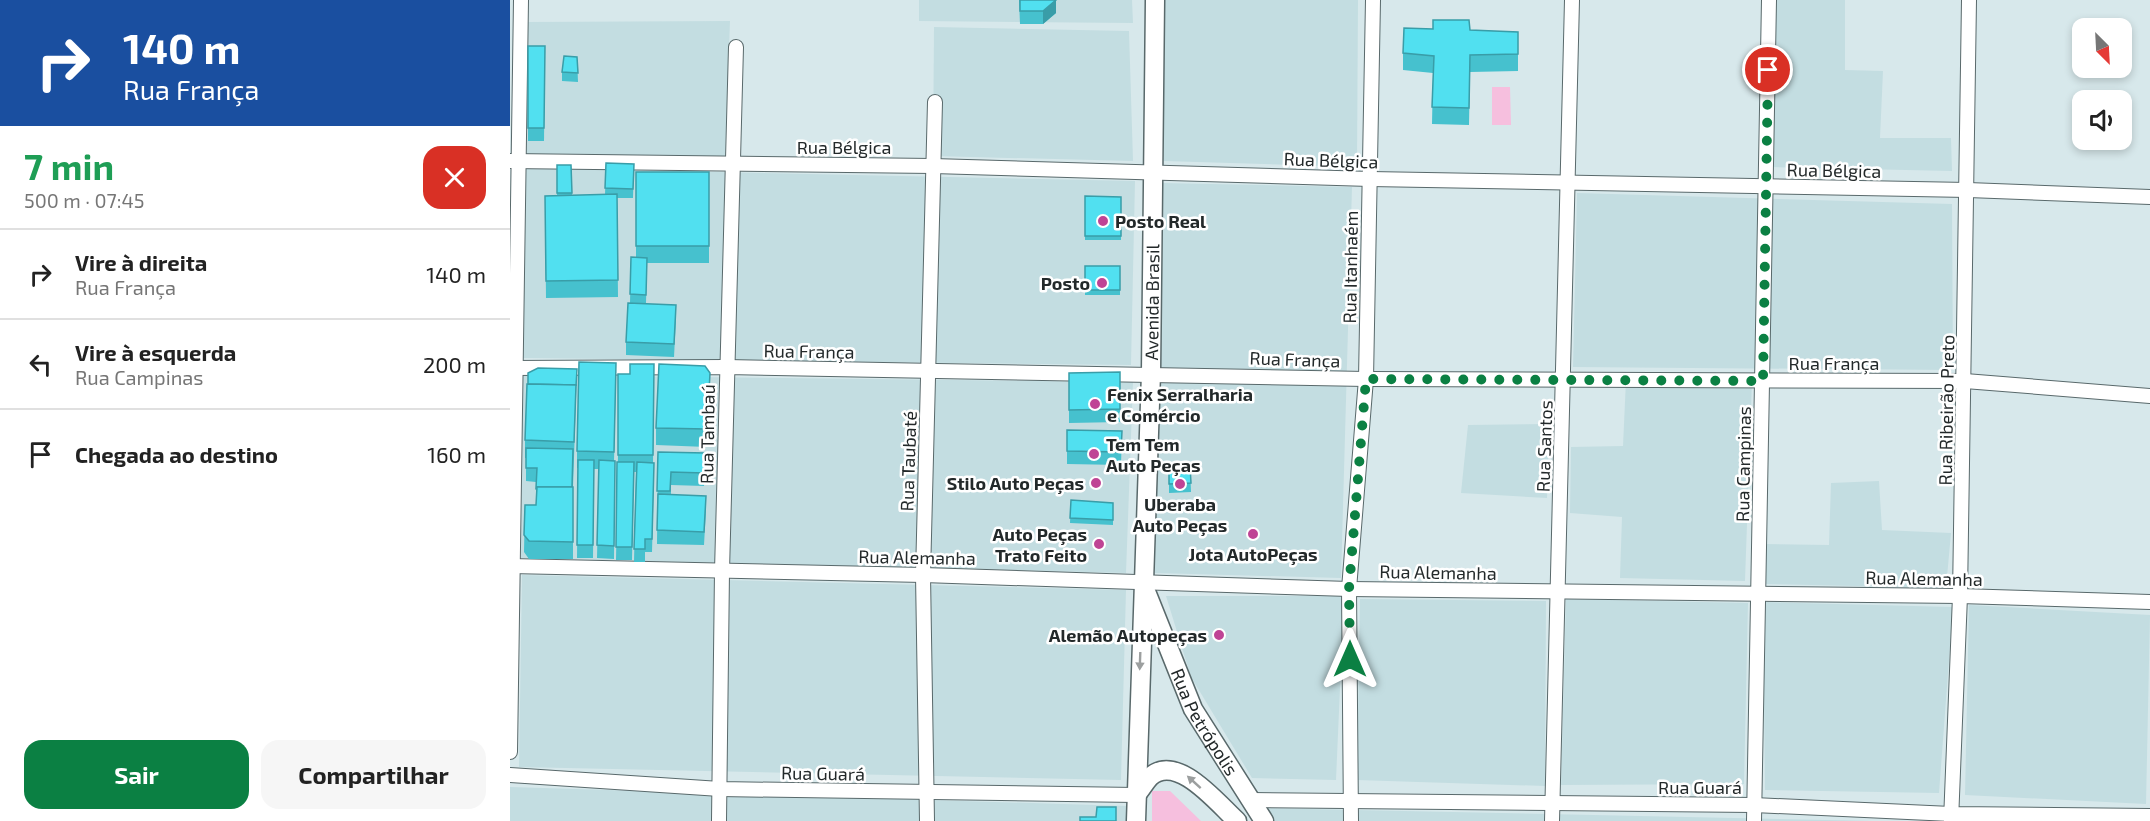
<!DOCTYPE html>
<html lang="pt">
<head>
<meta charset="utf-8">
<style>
  body { margin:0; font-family:"Exo 2",sans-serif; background:#f6f6f6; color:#222; height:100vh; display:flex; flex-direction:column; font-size:22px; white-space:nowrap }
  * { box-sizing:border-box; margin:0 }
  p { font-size:20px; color:#767676 }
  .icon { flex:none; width:33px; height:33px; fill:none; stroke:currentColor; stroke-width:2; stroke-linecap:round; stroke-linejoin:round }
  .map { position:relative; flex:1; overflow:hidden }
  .details { display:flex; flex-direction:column; background:#fff; width:510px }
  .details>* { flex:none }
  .top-card { background:#1a4fa0; color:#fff; overflow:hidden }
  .needle { width:39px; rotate:156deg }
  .buttons { position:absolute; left:1562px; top:18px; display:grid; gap:12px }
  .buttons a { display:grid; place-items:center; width:60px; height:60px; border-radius:12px; background:#fff; box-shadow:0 3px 9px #0003; font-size:30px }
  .pin { position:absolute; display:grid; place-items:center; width:51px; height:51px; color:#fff; margin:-26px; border:3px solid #fff; border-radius:50%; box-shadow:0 2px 6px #0007 }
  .me { position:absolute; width:66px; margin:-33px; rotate:0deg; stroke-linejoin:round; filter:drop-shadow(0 0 4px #0008) }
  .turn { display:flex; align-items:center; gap:21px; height:126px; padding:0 24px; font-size:27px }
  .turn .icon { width:78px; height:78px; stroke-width:2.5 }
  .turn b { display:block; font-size:42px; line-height:51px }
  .round { display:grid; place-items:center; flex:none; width:63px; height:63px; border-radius:18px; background:#f6f6f6 }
  .summary { display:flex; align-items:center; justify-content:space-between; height:102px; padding:0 24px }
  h1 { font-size:36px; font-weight:700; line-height:45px; color:#1e9e55 }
  .cta { display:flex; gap:12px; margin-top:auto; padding:12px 24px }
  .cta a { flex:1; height:69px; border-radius:18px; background:#0b8043; color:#fff; font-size:24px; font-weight:700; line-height:69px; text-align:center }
  .cta a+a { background:#f6f6f6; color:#222 }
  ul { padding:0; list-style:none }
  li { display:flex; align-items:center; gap:18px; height:90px; padding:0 24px; border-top:2px solid #e0e0e0 }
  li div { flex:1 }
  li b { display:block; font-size:22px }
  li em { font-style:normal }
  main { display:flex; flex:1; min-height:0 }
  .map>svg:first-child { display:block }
  .built { fill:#c3dde1 }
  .green { fill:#f6bfde }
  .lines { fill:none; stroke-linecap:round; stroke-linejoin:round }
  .minor-casing { stroke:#59696b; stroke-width:16 }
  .secondary-casing { stroke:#59696b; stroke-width:21 }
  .minor { stroke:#fff; stroke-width:14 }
  .secondary { stroke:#fff; stroke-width:18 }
  .wall { fill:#46c1ce }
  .shaded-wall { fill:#399da8 }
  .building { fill:#51e0f0; stroke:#399da8; stroke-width:1.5 }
  .oneway { fill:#9c9f9f }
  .route { stroke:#0b8043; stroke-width:10; stroke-dasharray:0 18 }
  .poi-dot { fill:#bf4495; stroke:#fff; stroke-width:2 }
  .labels { text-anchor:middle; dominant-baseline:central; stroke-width:5; stroke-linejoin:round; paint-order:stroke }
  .street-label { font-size:18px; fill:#23292a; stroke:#fff }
  .poi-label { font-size:18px; font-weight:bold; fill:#23292a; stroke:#fff; text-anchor:end }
</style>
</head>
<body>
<main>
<section class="details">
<div class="top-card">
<div class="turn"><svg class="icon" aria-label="right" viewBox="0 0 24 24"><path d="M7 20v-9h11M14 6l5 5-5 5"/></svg><div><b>140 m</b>Rua França</div></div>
</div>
<div class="summary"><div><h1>7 min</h1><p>500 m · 07:45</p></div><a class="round" style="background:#d93025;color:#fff"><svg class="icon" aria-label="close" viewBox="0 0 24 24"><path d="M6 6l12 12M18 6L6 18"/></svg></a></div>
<ul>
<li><svg class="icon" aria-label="right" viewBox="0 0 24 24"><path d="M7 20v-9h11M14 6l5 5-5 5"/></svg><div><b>Vire à direita</b><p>Rua França</p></div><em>140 m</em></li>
<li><svg class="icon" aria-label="left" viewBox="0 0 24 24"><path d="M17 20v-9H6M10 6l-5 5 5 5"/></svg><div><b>Vire à esquerda</b><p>Rua Campinas</p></div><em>200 m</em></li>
<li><svg class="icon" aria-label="arrive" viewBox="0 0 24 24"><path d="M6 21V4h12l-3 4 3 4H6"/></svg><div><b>Chegada ao destino</b></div><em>160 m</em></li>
</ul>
<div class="cta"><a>Sair</a><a>Compartilhar</a></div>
</section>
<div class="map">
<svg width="1640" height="821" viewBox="0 0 1640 821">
  <rect width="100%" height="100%" fill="#d7e8eb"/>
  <g class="built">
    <path d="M409,0h213l1,23 -214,-2z"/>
    <path d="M651,0h197l-1,167 -193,-6z"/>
    <path d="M1263,0h72v70l38,1 -3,67h71l1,33 -181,-4z"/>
    <path d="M220,21l-5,137 -201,-4 3,-132z"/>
    <path d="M424,27l195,4 4,130 -200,-5z"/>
    <path d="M16,168l609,13 -4,184 -608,-7z"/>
    <path d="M652,183l190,4 -11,391 -186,-5z"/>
    <path d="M1067,193l375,11 1,166 -380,-3z"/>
    <path d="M12,375l611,7 -7,191 -605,-15z"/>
    <path d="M1116,380l126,1 -7,200 -125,-3 2,-61 -52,-4 1,-66 52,-1z"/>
    <path d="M1039,424l-2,74 -86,-5 7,-68z"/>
    <path d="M1369,481l3,49 69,3 -5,55 -180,-4 -1,-40 64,1 2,-62z"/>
    <path d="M12,575l604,15 -5,190 -602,-13z"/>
    <path d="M656,596h178l-8,184 -84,-2 -61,-101z"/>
    <path d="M850,599l186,2 -1,185 -188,-6z"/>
    <path d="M1056,599l182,4 -4,181 -183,1z"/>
    <path d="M1253,602l190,5 -14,186 -174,-3z"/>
    <path d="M1459,605l181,10 -4,189 -181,-9z"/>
    <path d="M0,787l617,19 -1,15h-616z"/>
    <path d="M754,808l608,13h-597z"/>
  </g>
  <g class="green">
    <path d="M982,87h18l1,38h-19z"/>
    <path d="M642,791h18l31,30h-49z"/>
  </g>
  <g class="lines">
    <g class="minor-casing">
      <g id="minor">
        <path d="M0,161l423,5 437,13 598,11 182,7"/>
        <path d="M0,368l217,-1 639,12 599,2 185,15"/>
        <path d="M0,566l413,9 426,14 611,7 190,6"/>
        <path d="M0,752l11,-752"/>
        <path d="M0,775l210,14 416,6"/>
        <path d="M740,800l504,5 197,9 199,2"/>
        <path d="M209,821l3,-250 14,-524"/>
        <path d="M417,821l-4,-246 12,-473"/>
        <path d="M841,821l-2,-232 17,-210 7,-379"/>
        <path d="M1042,821l20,-821"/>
        <path d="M1244,821l15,-821"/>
        <path d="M1441,821l9,-225 9,-596"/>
      </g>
    </g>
    <g class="secondary-casing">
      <g id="secondary">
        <path id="s1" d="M635,589l48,120 71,112"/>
        <path d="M626,795c5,-5 9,-13 14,-18 27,-25 68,27 87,44"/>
        <path id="s2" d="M626,821l15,-448 4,-373"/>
      </g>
    </g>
    <use href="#minor" class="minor"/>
    <use href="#secondary" class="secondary"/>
  </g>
  <g class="wall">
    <path d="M509,0h37v13l-13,11h-23z"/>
    <path d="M923,20l37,10 48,2v39l-48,1 -1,53 -37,-1 1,-51 -30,-3v-17l30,-24z"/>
    <path d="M18,46h17l-1,95h-16z"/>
    <path d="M67,57l1,25 -16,-1v-9z"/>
    <path d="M96,163l28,1 -1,34h-16l1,99 -72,1 -1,-102 12,-1v-30h14l1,30h33z"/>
    <path d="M126,172h73v91h-62l-1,40h-16l1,-46h5z"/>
    <path d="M575,196l36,1v43h-36z"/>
    <rect x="575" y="266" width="35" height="29"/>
    <path d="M166,318l-2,39 -48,-2v-13z"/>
    <path d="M144,364l-1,99 1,13 -2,76h-7v10h-11l2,-90h-2l-2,88h-16l2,-105 12,-81z"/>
    <path d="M67,369l-4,118v72h-44l-5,-7 1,-47h11v-23l-10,-1v-23h-1v-18z"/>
    <path d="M610,372v50l-51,1v-50z"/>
    <path d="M106,380l-2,81 1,13 -1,85 -17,-1 2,-89h-5l-1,89h-16l1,-90h-1v-17z"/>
    <path d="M200,391l-3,56 -51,-2v-17z"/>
    <path d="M557,430l55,1 -1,34 -54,-1z"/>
    <path d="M148,452l47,14 -1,20 -33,-1v10l35,14 -2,36 -47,-1z"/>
    <path d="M680,466l1,26 -22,1v-26z"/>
    <path d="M561,500l42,3v22l-43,-2z"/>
  </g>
  <g class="shaded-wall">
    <path d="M546,0v13l-13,11v-13z"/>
    <path d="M200,373v18l-3,56v-18z"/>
  </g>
  <g class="building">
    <path d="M510,0h36l-13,11h-23z"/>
    <path d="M923,20h36l1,10 48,2v22l-48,1 -1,53 -37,-1 2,-51 -31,-3 1,-25 29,1z"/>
    <path d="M18,46h17l-1,82h-16z"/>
    <path d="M54,56l13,1 1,16 -16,-1z"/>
    <path d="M96,163l28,1 -1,25 -28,-1z"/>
    <path d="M47,165h14l1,28h-15z"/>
    <rect x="126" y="172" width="73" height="74"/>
    <path d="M107,194l1,86 -72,1 -1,-85z"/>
    <path d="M575,196l36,1v39h-36z"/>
    <path d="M121,257l16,1 -1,37 -16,-1z"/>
    <rect x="575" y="266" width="35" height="24"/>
    <path d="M118,303l48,2 -2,39 -48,-2z"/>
    <path d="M69,362l37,1 -2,89 -37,-1z"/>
    <path d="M120,364h24l-1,91h-35v-81h12z"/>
    <path d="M149,364l46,2 5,7 -3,56 -51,-1z"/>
    <path d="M28,368l39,1 -1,17v-1l-48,-1v-11z"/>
    <path d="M610,372v37l-51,1v-37z"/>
    <path d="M17,384l49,1 -2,57 -49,-2z"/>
    <path d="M557,430l55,1 -1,21 -54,-1z"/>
    <path d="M16,448l47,1 -1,38h-35l-1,1 1,-20h-11z"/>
    <path d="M148,452l47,1 -1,20 -33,-1 -1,19h-13z"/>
    <path d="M68,460h16l-1,85h-16z"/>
    <path d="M89,460l16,1 -1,85 -17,-1z"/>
    <path d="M107,462h17l-2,85h-16z"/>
    <path d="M127,462l17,1 -2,76h-7v10h-11z"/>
    <path d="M680,466l1,17 -22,1v-17z"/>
    <path d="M27,487h36v55l-44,-1 -5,-6 1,-30h11z"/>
    <path d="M148,494l48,2 -2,36 -47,-2z"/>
    <path d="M561,500l42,3v17l-43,-2z"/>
    <path d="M587,807h19v14h-36v-4h16z"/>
  </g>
  <defs><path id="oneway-solid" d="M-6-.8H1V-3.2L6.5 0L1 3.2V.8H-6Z" transform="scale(1.5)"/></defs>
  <g class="oneway">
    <use href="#oneway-solid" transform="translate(630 661) rotate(92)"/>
    <use href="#oneway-solid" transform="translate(684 782) rotate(-138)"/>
  </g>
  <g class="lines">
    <path class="route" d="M840,659l-1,-70 17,-210 397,2 5,-311"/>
  </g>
  <g class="poi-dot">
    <circle cx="593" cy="221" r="6"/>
    <circle cx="592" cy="283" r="6"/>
    <circle cx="585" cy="404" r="6"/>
    <circle cx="584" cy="454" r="6"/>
    <circle cx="586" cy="483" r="6"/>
    <circle cx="670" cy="484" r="6"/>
    <circle cx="743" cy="534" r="6"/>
    <circle cx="589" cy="544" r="6"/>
    <circle cx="709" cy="635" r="6"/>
  </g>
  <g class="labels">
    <g class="street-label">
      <text x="334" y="147">Rua Bélgica</text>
      <text transform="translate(821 160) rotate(2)">Rua Bélgica</text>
      <text transform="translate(1324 170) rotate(1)">Rua Bélgica</text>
      <text transform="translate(840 267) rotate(-89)">Rua Itanhaém</text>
      <text stroke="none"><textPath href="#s2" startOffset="519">Avenida Brasil</textPath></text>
      <text transform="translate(299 351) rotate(1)">Rua França</text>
      <text transform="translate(785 359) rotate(2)">Rua França</text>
      <text x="1324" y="363">Rua França</text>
      <text transform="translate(1436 410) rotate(-89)">Rua Ribeirão Preto</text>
      <text transform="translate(197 434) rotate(-89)">Rua Tambaú</text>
      <text transform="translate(1034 446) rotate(-88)">Rua Santos</text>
      <text transform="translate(398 461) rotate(-88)">Rua Taubaté</text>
      <text transform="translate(1233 464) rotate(-89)">Rua Campinas</text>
      <text transform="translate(407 557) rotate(1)">Rua Alemanha</text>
      <text transform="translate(928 572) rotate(1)">Rua Alemanha</text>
      <text transform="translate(1414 578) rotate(1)">Rua Alemanha</text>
      <text stroke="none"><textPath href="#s1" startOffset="146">Rua Petrópolis</textPath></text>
      <text transform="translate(313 773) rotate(1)">Rua Guará</text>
      <text x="1190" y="787">Rua Guará</text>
    </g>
    <g class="poi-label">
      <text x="605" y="221" text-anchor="start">Posto Real</text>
      <text x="580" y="283">Posto</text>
      <text x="597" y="394" text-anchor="start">Fenix Serralharia<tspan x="597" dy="21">e Comércio</tspan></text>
      <text x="596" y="444" text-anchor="start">Tem Tem<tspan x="596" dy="21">Auto Peças</tspan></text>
      <text x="574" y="483">Stilo Auto Peças</text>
      <text x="670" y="504" text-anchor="middle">Uberaba<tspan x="670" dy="21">Auto Peças</tspan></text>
      <text x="577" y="534">Auto Peças<tspan x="577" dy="21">Trato Feito</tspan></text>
      <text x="743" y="554" text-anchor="middle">Jota AutoPeças</text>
      <text x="697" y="635">Alemão Autopeças</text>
    </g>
  </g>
</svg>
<div class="buttons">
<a><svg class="needle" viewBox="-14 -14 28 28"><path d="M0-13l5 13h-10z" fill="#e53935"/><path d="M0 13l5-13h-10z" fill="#767676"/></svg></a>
<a><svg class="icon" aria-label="sound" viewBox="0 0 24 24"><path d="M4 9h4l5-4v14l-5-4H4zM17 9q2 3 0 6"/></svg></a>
</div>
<div class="pin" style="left:1258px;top:70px;background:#d93025"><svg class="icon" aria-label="arrive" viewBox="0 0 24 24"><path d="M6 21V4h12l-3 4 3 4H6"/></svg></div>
<svg class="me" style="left:840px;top:659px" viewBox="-20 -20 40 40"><path d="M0-17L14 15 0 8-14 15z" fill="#0b8043" stroke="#fff" stroke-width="4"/></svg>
</div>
</main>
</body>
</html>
